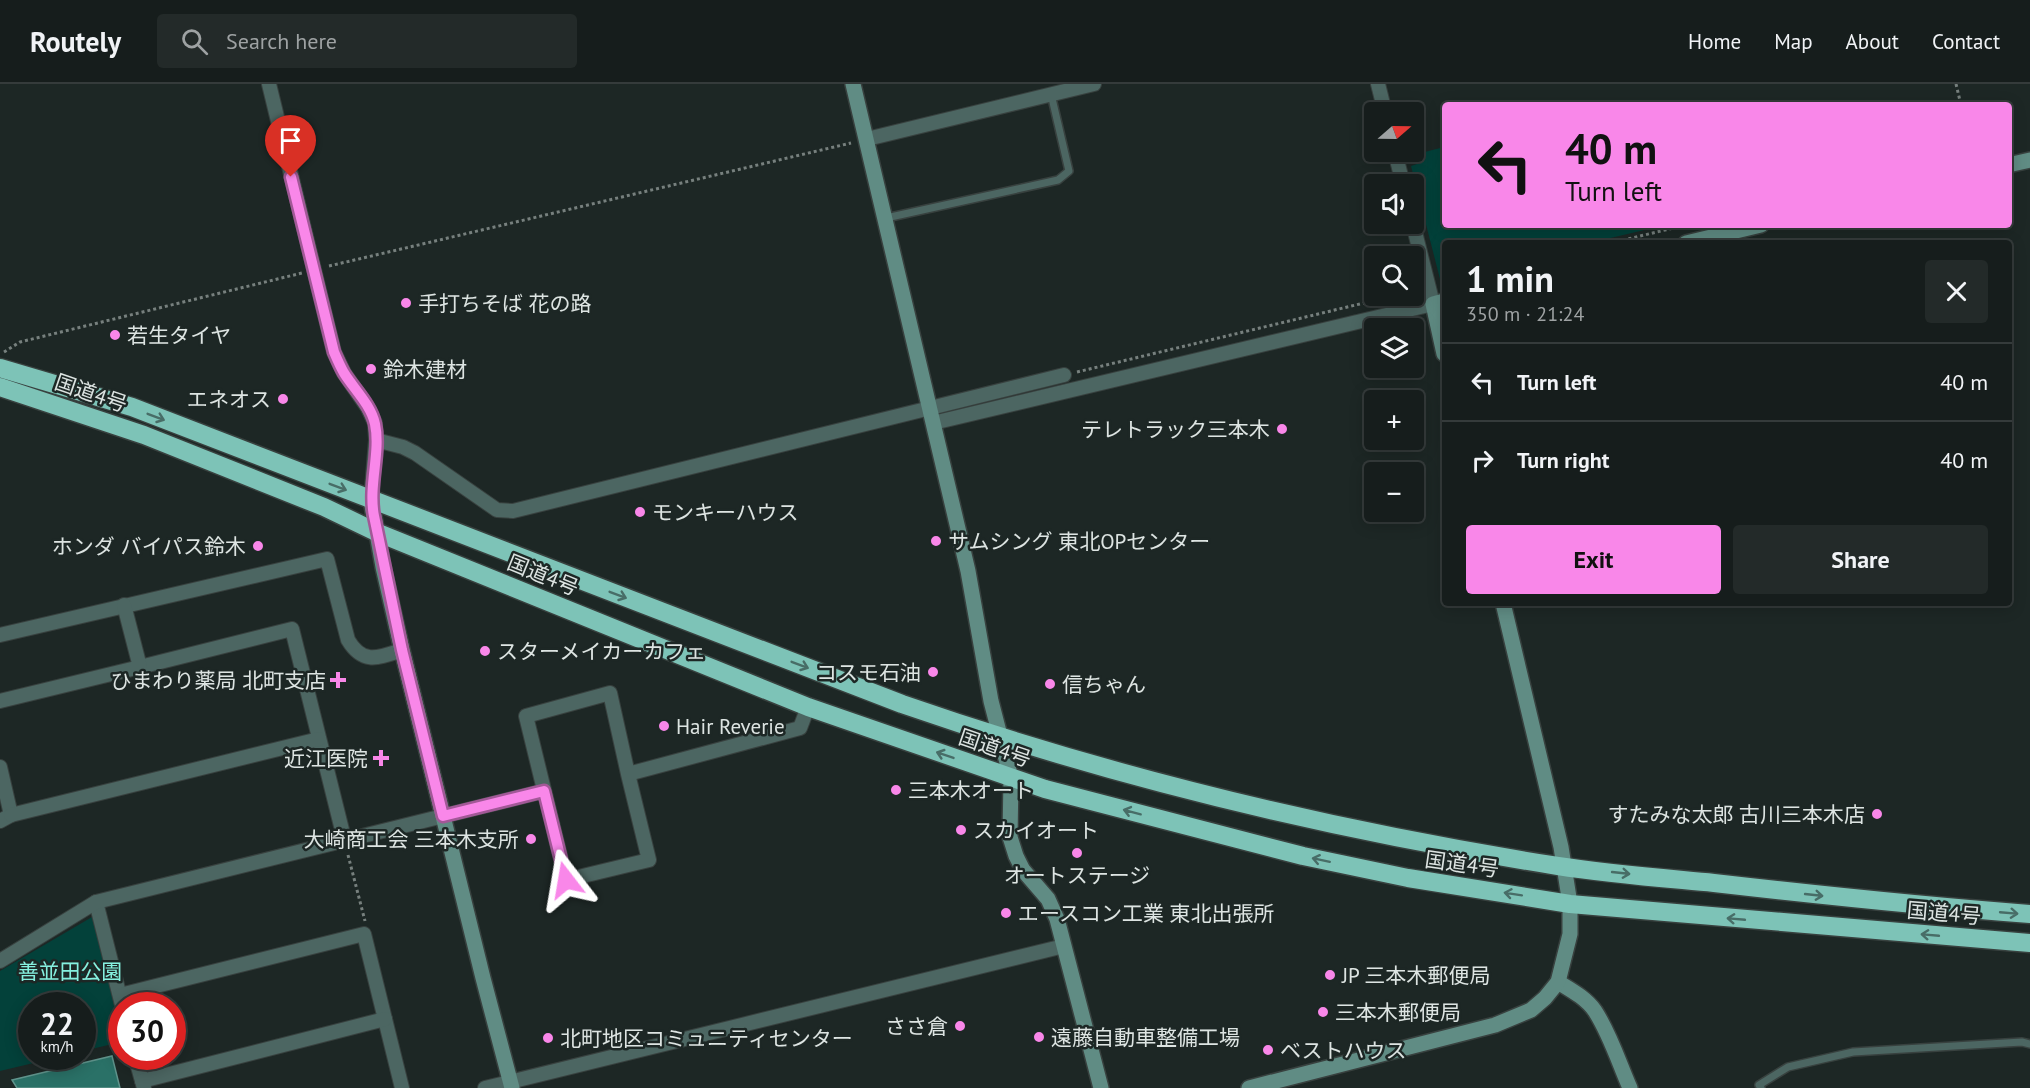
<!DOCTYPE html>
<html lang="en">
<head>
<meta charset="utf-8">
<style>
  body { margin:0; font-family:"PT Sans","Noto Sans JP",sans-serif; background:#232a29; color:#f1f3f6; height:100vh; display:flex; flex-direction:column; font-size:22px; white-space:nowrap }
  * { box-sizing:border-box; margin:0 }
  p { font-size:20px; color:#9ea2a3 }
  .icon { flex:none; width:33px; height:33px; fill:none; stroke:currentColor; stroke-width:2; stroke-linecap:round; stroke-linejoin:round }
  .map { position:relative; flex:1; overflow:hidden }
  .panel { position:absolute; left:1442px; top:156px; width:570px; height:366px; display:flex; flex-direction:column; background:#161d1c; border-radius:6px; box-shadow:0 3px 15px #0003,0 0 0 2px #353b3b }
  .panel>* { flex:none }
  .banner { position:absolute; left:1442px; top:18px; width:570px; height:126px; border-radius:6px; box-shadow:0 3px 15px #0003,0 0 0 2px #353b3b; background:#f987e9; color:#111; overflow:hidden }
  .needle { width:39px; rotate:70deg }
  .tools { position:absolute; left:1364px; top:18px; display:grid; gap:12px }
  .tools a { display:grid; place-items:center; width:60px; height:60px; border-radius:6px; background:#161d1c; box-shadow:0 3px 15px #0003,0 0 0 2px #353b3b; font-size:30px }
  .speed { position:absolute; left:18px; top:908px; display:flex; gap:12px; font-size:30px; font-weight:700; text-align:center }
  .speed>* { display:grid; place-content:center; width:78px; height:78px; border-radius:50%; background:#161d1c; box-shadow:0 3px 15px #0003,0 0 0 2px #353b3b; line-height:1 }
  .speed small { font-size:15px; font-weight:400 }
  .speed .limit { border:9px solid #d22; background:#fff; color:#111 }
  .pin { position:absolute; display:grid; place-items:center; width:51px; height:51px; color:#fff; margin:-62px -26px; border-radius:50% 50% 50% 0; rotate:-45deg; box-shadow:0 0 6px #0007 }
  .pin .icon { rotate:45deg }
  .me { position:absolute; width:66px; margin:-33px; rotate:346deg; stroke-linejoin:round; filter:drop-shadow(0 0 4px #0008) }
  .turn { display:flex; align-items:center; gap:21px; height:126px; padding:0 24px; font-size:27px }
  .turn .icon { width:78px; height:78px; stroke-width:2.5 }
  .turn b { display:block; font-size:42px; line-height:51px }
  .round { display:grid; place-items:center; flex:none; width:63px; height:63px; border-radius:6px; background:#232a29 }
  .headline { display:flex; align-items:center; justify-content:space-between; height:102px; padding:0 24px }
  h1 { font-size:36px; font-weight:600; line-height:45px }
  .primary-button { display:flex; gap:12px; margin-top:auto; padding:12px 24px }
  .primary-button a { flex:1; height:69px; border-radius:6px; background:#f987e9; color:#111; font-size:24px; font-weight:600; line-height:69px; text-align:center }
  .primary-button a+a { background:#232a29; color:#f1f3f6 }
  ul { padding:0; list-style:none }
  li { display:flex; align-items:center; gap:18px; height:78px; padding:0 24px; border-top:2px solid #353b3b }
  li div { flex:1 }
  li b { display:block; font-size:22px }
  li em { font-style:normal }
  header { display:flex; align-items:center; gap:36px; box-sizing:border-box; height:84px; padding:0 30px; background:#161d1c; border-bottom:2px solid #353b3b }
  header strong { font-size:28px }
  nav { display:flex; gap:33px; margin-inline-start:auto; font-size:21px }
  .search { width:420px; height:54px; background:#232a29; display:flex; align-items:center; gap:15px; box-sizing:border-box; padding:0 21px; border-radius:6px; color:#9ea2a3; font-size:22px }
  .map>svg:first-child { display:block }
  .green { fill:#03413a }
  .water { fill:#2a7167; stroke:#60948c; stroke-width:1.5 }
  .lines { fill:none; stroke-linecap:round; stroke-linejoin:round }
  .lane-casing { stroke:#38413f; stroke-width:10 }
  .street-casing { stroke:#38413f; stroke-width:16 }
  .secondary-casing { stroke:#38413f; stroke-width:18 }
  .highway-casing { stroke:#38413f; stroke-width:21 }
  .path { stroke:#77807e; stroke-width:3; stroke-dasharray:3 3; stroke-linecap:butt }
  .lane { stroke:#4c6662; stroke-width:7 }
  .street { stroke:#4c6662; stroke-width:14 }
  .secondary { stroke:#608c84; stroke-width:15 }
  .highway { stroke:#7dc3b7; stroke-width:18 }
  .oneway { stroke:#486d67 }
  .route-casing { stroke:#a25897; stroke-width:15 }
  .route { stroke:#f987e9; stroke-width:10 }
  .poi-dot { fill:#f987e9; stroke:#1d2725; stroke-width:2 }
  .labels { text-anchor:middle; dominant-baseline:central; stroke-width:5; stroke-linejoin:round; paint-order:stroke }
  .poi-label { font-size:21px; fill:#dde4e2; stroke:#1d2725; text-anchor:start }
  .street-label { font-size:21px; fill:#dde4e2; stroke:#1d2725 }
  .park-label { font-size:21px; fill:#85f0df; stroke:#1d2725 }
</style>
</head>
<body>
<header>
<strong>Routely</strong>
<div class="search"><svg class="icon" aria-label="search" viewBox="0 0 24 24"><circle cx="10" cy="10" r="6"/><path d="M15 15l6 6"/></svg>Search here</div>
<nav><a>Home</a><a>Map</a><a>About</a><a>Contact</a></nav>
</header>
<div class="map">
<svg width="2030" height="1004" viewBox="0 0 2030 1004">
  <rect width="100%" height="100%" fill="#1d2725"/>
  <g class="green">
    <path d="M1444,63v78h208l1,3 -64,15h-145v35l-4,1 -29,-113 9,-3 -3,-9z"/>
    <path d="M92,833l29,114v11l-38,9 -1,-46h-50v51h31l-63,15v-100z"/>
  </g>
  <path class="water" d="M112,972l8,32h-103l-5,-8z"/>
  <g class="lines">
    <g class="lane-casing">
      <g id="lane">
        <path d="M886,134l172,-38 11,-9 -18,-77"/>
        <path d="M1761,1004l-2,-3 29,-18 65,-15 169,-10 8,2"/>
      </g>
    </g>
    <g class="street-casing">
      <g id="street">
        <path d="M269,0l65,268 10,21 24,35 7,15 1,17 -5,60"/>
        <path d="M1378,0l7,28"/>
        <path d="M867,55l227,-55"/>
        <path d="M1395,68l8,32"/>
        <path d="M933,339l500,-119 -20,-80"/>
        <path d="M376,356l27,7 12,6 82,57 16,1 551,-136"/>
        <path d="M0,551l327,-76 21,81c15,25 30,18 54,10"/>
        <path d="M140,583l152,-38 53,213"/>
        <path d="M0,617l140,-34 -16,-62"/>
        <path d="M0,683l11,48 -11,6"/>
        <path d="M628,690l21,86 -83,20 -40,-164 84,-23 18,81 172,-46 8,-21"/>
        <path d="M11,731l308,-76"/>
        <path d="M96,818l26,103"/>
        <path d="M0,877l96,-59 448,-111"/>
        <path d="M120,911l244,-61 38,154"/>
        <path d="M135,972l9,32"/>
        <path d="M142,997l243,-62"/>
        <path d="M485,1004l579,-142"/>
      </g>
    </g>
    <g class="secondary-casing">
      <g id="secondary">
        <path d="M853,0l115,487 23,130 20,77 -1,59 6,19 7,14 25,29 9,20 44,169"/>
        <path d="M2008,81l22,-5"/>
        <path d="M1686,159l75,-18"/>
        <path d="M1444,217l-11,3 11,50"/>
        <path d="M371,416l12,67 19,83 81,328 29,110"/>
        <path d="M1558,898c13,8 28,16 37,29 15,23 24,52 35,77"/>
        <path d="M1249,1004l246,-63 36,-15 14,-12 13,-16 12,-48v-30l-9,-57 -58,-244"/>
      </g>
    </g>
    <g class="highway-casing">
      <g id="highway">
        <path d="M0,284l132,39 770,297c213,74 434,127 656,162 52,8 104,12 156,17 105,12 210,23 316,31"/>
        <path d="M0,303l144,48 180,72 52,25 432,175 237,82 258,67 105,22 162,26 460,39"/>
      </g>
    </g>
    <g class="path">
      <path d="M1956,0l5,21"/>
      <path d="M1611,159l75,-18"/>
      <path d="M329,182l522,-123"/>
      <path d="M4,268l16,-10 282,-69"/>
      <path d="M1077,288l316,-76"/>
      <path d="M348,771l17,66"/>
    </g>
    <use href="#lane" class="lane"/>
    <use href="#street" class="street"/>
    <use href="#secondary" class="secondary"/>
    <use href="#highway" class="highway"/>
  </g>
  <defs><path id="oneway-shaft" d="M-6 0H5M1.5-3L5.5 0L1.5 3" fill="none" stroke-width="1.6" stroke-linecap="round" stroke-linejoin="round" transform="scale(1.5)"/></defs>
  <g class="oneway">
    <use href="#oneway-shaft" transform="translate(156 333) rotate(21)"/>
    <use href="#oneway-shaft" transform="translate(338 403) rotate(21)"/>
    <use href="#oneway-shaft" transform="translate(618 511) rotate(21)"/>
    <use href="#oneway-shaft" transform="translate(800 581) rotate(21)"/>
    <use href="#oneway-shaft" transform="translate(945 671) rotate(-161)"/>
    <use href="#oneway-shaft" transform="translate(1132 728) rotate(-165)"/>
    <use href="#oneway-shaft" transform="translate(1321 776) rotate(-168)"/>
    <use href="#oneway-shaft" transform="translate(1621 789) rotate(6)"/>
    <use href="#oneway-shaft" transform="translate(1513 810) rotate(-171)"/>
    <use href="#oneway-shaft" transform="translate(1814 811) rotate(6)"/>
    <use href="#oneway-shaft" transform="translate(2009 829) rotate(5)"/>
    <use href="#oneway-shaft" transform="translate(1736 835) rotate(-175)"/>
    <use href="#oneway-shaft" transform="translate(1930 851) rotate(-175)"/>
  </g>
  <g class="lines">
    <g class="route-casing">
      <path id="route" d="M291,93l43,175c3,7 6,14 10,21 10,16 27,32 31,51 6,28 -7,62 -1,92l28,134 41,166 101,-25 22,89"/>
    </g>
    <use href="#route" class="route"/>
  </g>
  <g class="poi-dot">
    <circle cx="406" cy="219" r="6"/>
    <circle cx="115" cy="251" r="6"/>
    <circle cx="371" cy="285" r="6"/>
    <circle cx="283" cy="315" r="6"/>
    <circle cx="1282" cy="345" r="6"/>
    <circle cx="640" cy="428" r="6"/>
    <circle cx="936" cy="457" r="6"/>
    <circle cx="258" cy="462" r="6"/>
    <circle cx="485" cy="567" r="6"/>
    <circle cx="933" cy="588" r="6"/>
    <path d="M335 587h6v6h6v6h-6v6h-6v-6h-6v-6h6z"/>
    <circle cx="1050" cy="600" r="6"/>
    <circle cx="664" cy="642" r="6"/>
    <path d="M378 665h6v6h6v6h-6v6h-6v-6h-6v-6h6z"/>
    <circle cx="896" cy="706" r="6"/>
    <circle cx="1877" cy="730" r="6"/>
    <circle cx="961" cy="746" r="6"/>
    <circle cx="531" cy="755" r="6"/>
    <circle cx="1077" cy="769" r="6"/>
    <circle cx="1006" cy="829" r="6"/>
    <circle cx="1330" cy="891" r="6"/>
    <circle cx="1323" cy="928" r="6"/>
    <circle cx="960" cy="942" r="6"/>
    <circle cx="1039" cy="953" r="6"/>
    <circle cx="548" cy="954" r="6"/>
    <circle cx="1268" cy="966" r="6"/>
  </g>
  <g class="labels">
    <g class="poi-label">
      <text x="418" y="219">手打ちそば 花の路</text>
      <text x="127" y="251">若生タイヤ</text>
      <text x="383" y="285">鈴木建材</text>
      <text x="271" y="315" text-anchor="end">エネオス</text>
      <text x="1270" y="345" text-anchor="end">テレトラック三本木</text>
      <text x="652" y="428">モンキーハウス</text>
      <text x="948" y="457">サムシング 東北OPセンター</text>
      <text x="246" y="462" text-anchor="end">ホンダ バイパス鈴木</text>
      <text x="497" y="567">スターメイカーカフェ</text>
      <text x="921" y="588" text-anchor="end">コスモ石油</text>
      <text x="326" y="596" text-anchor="end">ひまわり薬局 北町支店</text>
      <text x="1062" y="600">信ちゃん</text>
      <text x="676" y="642">Hair Reverie</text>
      <text x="368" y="674" text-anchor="end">近江医院</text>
      <text x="908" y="706">三本木オート</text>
      <text x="1865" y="730" text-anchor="end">すたみな太郎 古川三本木店</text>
      <text x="973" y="746">スカイオート</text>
      <text x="519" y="755" text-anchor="end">大崎商工会 三本木支所</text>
      <text x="1077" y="791" text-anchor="middle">オートステージ</text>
      <text x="1018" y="829">エースコン工業 東北出張所</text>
      <text x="1342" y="891">JP 三本木郵便局</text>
      <text x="1335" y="928">三本木郵便局</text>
      <text x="948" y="942" text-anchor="end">ささ倉</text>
      <text x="1051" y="953">遠藤自動車整備工場</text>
      <text x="560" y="954">北町地区コミュニティセンター</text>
      <text x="1280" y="966">ベストハウス</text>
    </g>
    <g class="street-label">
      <text transform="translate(91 309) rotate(19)">国道4号</text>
      <text transform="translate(543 491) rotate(22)">国道4号</text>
      <text transform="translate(995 664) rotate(19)">国道4号</text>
      <text transform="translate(1462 780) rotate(8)">国道4号</text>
      <text transform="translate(1944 829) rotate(5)">国道4号</text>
    </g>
    <g class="park-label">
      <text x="70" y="887">善並田公園</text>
    </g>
  </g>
</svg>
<div class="tools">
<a><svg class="needle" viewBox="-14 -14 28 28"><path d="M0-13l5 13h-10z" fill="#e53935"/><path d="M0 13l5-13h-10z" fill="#9ea2a3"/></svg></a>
<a><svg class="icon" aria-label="sound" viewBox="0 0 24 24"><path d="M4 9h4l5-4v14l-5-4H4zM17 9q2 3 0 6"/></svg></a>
<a><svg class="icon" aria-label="search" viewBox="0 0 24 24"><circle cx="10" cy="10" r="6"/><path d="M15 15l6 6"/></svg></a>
<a><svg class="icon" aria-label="layers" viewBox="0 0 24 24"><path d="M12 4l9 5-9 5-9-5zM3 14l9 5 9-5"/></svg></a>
<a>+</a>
<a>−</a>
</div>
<div class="speed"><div>22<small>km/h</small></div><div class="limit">30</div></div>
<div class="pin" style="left:291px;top:93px;background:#d93025"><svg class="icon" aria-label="arrive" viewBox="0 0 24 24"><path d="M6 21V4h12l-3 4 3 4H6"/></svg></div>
<svg class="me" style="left:566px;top:796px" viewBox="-20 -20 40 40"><path d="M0-17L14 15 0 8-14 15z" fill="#f987e9" stroke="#fff" stroke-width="4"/></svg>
<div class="banner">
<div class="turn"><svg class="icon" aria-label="left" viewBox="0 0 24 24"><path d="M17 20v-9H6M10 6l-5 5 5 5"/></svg><div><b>40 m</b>Turn left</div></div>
</div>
<section class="panel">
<div class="headline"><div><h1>1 min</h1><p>350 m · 21:24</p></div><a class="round"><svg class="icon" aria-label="close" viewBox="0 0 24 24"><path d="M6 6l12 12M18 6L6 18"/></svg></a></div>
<ul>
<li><svg class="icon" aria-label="left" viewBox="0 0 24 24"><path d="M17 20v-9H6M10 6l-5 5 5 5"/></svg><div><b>Turn left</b></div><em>40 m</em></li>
<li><svg class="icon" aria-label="right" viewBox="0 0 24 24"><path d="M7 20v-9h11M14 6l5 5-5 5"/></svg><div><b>Turn right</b></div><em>40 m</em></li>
</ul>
<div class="primary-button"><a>Exit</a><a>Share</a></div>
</section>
</div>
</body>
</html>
